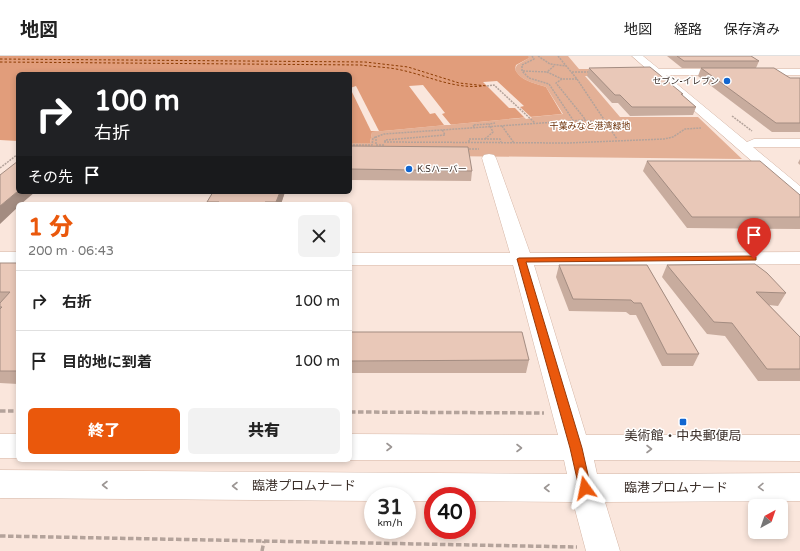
<!DOCTYPE html>
<html lang="ja">
<head>
<meta charset="utf-8">
<style>
  body { margin:0; font-family:"Varela Round","Noto Sans JP",sans-serif; background:#f2f2f2; color:#222; height:100vh; display:flex; flex-direction:column; font-size:15px; white-space:nowrap }
  * { box-sizing:border-box; margin:0 }
  p { font-size:13px; color:#767676 }
  .icon { flex:none; width:22px; height:22px; fill:none; stroke:currentColor; stroke-width:2; stroke-linecap:round; stroke-linejoin:round }
  .map { position:relative; flex:1; overflow:hidden }
  .side { position:absolute; left:16px; top:146px; width:336px; height:260px; display:flex; flex-direction:column; background:#fff; border-radius:6px; box-shadow:0 2px 6px #0003 }
  .side>* { flex:none }
  .top-card { position:absolute; left:16px; top:16px; width:336px; height:122px; border-radius:6px; box-shadow:0 2px 6px #0003; background:#202124; color:#fff; overflow:hidden }
  .needle { width:26px; rotate:40deg }
  .tools { position:absolute; left:748px; top:443px; display:grid; gap:8px }
  .tools a { display:grid; place-items:center; width:40px; height:40px; border-radius:6px; background:#fff; box-shadow:0 2px 6px #0003; font-size:20px }
  .speed { position:absolute; left:364px; top:431px; display:flex; gap:8px; font-size:20px; font-weight:700; text-align:center }
  .speed>* { display:grid; place-content:center; width:52px; height:52px; border-radius:50%; background:#fff; box-shadow:0 2px 6px #0003; line-height:1 }
  .speed small { font-size:10px; font-weight:400 }
  .speed .limit { border:6px solid #d22; background:#fff; color:#111 }
  .pin { position:absolute; display:grid; place-items:center; width:34px; height:34px; color:#fff; margin:-41px -17px; border-radius:50% 50% 50% 0; rotate:-45deg; box-shadow:0 0 4px #0007 }
  .pin .icon { rotate:45deg }
  .me { position:absolute; width:44px; margin:-22px; rotate:348deg; stroke-linejoin:round; filter:drop-shadow(0 0 3px #0008) }
  .turn { display:flex; align-items:center; gap:14px; height:84px; padding:0 12px; font-size:18px }
  .turn .icon { width:52px; height:52px; stroke-width:2.5 }
  .turn b { display:block; font-size:28px; line-height:34px }
  .then { display:flex; align-items:center; height:38px; padding:0 12px; background:#0003; gap:8px; font-size:15px }
  .round { display:grid; place-items:center; flex:none; width:42px; height:42px; border-radius:6px; background:#f2f2f2 }
  .headline { display:flex; align-items:center; justify-content:space-between; height:68px; padding:0 12px }
  h1 { font-size:24px; font-weight:800; line-height:30px; color:#ea580c }
  .button { display:flex; gap:8px; margin-top:auto; padding:8px 12px }
  .button a { flex:1; height:46px; border-radius:6px; background:#ea580c; color:#fff; font-size:16px; font-weight:800; line-height:46px; text-align:center }
  .button a+a { background:#f2f2f2; color:#222 }
  ul { padding:0; list-style:none }
  li { display:flex; align-items:center; gap:12px; height:60px; padding:0 12px; border-top:1px solid #e0e0e0 }
  li div { flex:1 }
  li b { display:block; font-size:15px }
  li em { font-style:normal }
  header { display:flex; align-items:center; gap:24px; box-sizing:border-box; height:56px; padding:0 20px; background:#fff; border-bottom:1px solid #e0e0e0 }
  header strong { font-size:19px }
  nav { display:flex; gap:22px; margin-inline-start:auto; font-size:14px }
  .map>svg:first-child { display:block }
  .green { fill:#e3b096 }
  .water { fill:#e19d7b }
  .pier { fill:#fae6dc }
  .lines { fill:none; stroke-linecap:round; stroke-linejoin:round }
  .ferry { stroke:#8c3b01; stroke-width:1; stroke-dasharray:2.5 2; stroke-linecap:butt }
  .minor-casing { stroke:#d5b6a6; stroke-width:1 }
  .path-far1 { stroke:#b4a39b; stroke-width:1.5; stroke-dasharray:2 1; stroke-linecap:butt }
  .path { stroke:#b4a39b; stroke-width:3.5; stroke-dasharray:5.5 2.5; stroke-linecap:butt }
  .minor { fill:#fff; fill-rule:evenodd }
  .path-bridge { stroke:#b4a39b; stroke-width:1.5; stroke-dasharray:2 1; stroke-linecap:butt }
  .wall { fill:#c8ac9e }
  .shaded-wall { fill:#a38c81 }
  .building { fill:#e9c8b8; stroke:#a38c81 }
  .oneway { stroke:#9c9694 }
  .route { fill:#ea580c; stroke:#983908 }
  .poi-dot { fill:#1166d0; stroke:#fff; stroke-width:1.5 }
  .labels { text-anchor:middle; dominant-baseline:central; stroke-width:3; stroke-linejoin:round; paint-order:stroke }
  .far-poi-label { font-size:9px; fill:#3a2e28; stroke:#fff; text-anchor:end }
  .far-park-label { font-size:9px; fill:#692c03; stroke:#fff }
  .near-poi-label { font-size:13px; fill:#3a2e28; stroke:#fff }
  .near-street-label { font-size:13px; fill:#3a2e28; stroke:#fff }
</style>
</head>
<body>
<header>
<strong>地図</strong>
<nav><a>地図</a><a>経路</a><a>保存済み</a></nav>
</header>
<div class="map">
<svg width="800" height="495" viewBox="0 0 800 495">
  <rect width="100%" height="100%" fill="#fae6dc"/>
  <path class="green" d="M527,0h41l11,13h64l8,7h-66l35,41h78l44,42 -392,-4v-12h20l2,-11 191,-18 -17,-27c-11,-4 -26,-6 -31,-18l2,-4 12,-7z"/>
  <path class="water" d="M0,0h528l1,2 -13,7 -1,4c5,12 20,14 31,18l16,27 -190,18 -2,11h-20v-69h-332v67l-18,-1z"/>
  <g class="pier">
    <path d="M497,25l27,25 -4,1 12,11 -6,1 -11,-11h-6l-26,-26z"/>
    <path d="M423,29l22,28 -3,1 9,11h-7l-9,-12 -5,1 -21,-28z"/>
    <path d="M356,30l23,45h-8l-21,-43z"/>
  </g>
  <g class="lines">
    <g class="ferry">
      <path d="M0,3l365,3 43,5 51,16 28,3"/>
      <path d="M0,6l361,3c13,2 27,2 40,5 28,6 52,19 81,16"/>
    </g>
    <g class="minor-casing">
      <g id="minor">
        <path d="M632,0h11l16,13h141v6h-134l81,67 7,-3h46v8h-47l47,39v13l-6,-1z"/>
        <path d="M489,98l5,1 2,3 34,95 270,-1v12l-266,1 52,170h214v26l-206,-1 3,14 203,-1v28l-195,1 15,49h-34l-13,-49 -106,-1v-5h-34v5h-26v-5h-34v5l-373,-3v-28l567,4 -3,-14h-214v-26l208,1 -45,-170h-163v-12h160l-28,-95 2,-3z"/>
        <rect x="0" y="196" width="18" height="12"/>
        <rect x="0" y="378" width="18" height="24"/>
      </g>
    </g>
    <g class="path-far1">
      <path d="M532,0l2,3 -12,6v6l7,7 20,6 24,36"/>
      <path d="M538,0l12,8 16,2"/>
      <path d="M558,0l19,23 40,60"/>
      <path d="M554,10l-7,6 15,7"/>
      <path d="M523,15l24,1"/>
      <path d="M572,16h19"/>
      <path d="M577,23h-15l-6,4 29,36"/>
      <path d="M487,30l7,-1 41,38"/>
      <path d="M732,60l20,15"/>
      <path d="M502,70l12,17"/>
      <path d="M474,71l-1,-2 16,-1"/>
      <path d="M384,86l183,1 97,-4 9,-2 12,-8 16,-1"/>
      <path d="M385,86v-2l60,-5 -3,-6"/>
      <path d="M469,86v-3h31l1,3"/>
      <path d="M350,89h22l1,-7 3,-1"/>
      <path d="M384,89h-8v-8l8,-3 201,-14 21,4"/>
      <path d="M466,93h13"/>
      <path d="M0,112l18,-14"/>
    </g>
    <g class="path">
      <path d="M0,355h18"/>
      <path d="M350,356l194,1"/>
      <path d="M0,480l577,11"/>
      <path d="M262,495l2,-10"/>
    </g>
    <use href="#minor" class="minor"/>
    <path class="path-bridge" d="M485,83l8,-7 -4,-8 6,-1"/>
  </g>
  <g class="wall">
    <path d="M667,0h84l8,5 -3,7h-74z"/>
    <path d="M589,12l94,26 -1,1 14,12 -3,8 -63,1 -12,-13h-6l-25,-27z"/>
    <path d="M701,12l89,10h10v54h-28l-74,-56z"/>
    <path d="M350,90l122,25 -1,10 -121,-1z"/>
    <path d="M800,103v6l-2,-2z"/>
    <path d="M647,105l153,34v34l-113,-1 -44,-57z"/>
    <path d="M213,136h72l-4,12h-73l-1,-2z"/>
    <path d="M0,207h18v121l-18,-1z"/>
    <path d="M559,209h88l52,89 -6,12h-31l-26,-51h-6l-4,-3 -57,-1 -13,-34z"/>
    <path d="M667,209l119,28 -8,13 -9,-1 31,32v44h-42l-33,-45 -18,-2 -45,-57z"/>
    <path d="M350,276l179,28 -3,13h-176z"/>
  </g>
  <g class="shaded-wall">
    <path d="M18,135v1h17l-14,12h-3v3l-18,17v-18z"/>
    <path d="M280,136h5l-4,12h-4l-1,-2z"/>
  </g>
  <g class="building">
    <path d="M677,0h74l8,5h-75z"/>
    <path d="M650,11l33,27h-2l15,13h-64l-12,-12h-5l-26,-27z"/>
    <path d="M701,12h73l16,10h10v45h-24z"/>
    <path d="M350,90l118,1 4,24 -122,-2z"/>
    <path d="M18,105v30l-18,15v-31z"/>
    <path d="M647,105h113l40,34v22h-108z"/>
    <path d="M213,136h67l-4,10h-11l-1,2h-45v-2h-12z"/>
    <path d="M0,207h18v108h-18v-62l2,-2h-2v-4l10,-11h-10z"/>
    <path d="M755,208l12,9 19,20 -30,-1 44,45v32h-33l-35,-46 -18,-1 -47,-57z"/>
    <path d="M559,209h88l52,89h-32l-26,-51h-7l-3,-3 -58,-1z"/>
    <path d="M350,276h172l7,28 -179,1z"/>
  </g>
  <defs><path id="oneway-chevron" d="M-2-3.5L2.5 0L-2 3.5" fill="none" stroke-width="1.6" stroke-linecap="round" stroke-linejoin="round"/></defs>
  <g class="oneway">
    <use href="#oneway-chevron" transform="translate(389 391)"/>
    <use href="#oneway-chevron" transform="translate(519 392)"/>
    <use href="#oneway-chevron" transform="translate(649 393)"/>
    <use href="#oneway-chevron" transform="translate(105 429) rotate(-180)"/>
    <use href="#oneway-chevron" transform="translate(235 430) rotate(-180)"/>
    <use href="#oneway-chevron" transform="translate(761 431) rotate(179)"/>
    <use href="#oneway-chevron" transform="translate(547 432) rotate(-180)"/>
  </g>
  <path class="route" d="M754,200l2,1v3l-230,2 56,186 9,40 -2,4 -4,2 -5,-2 -10,-44 -53,-189 2,-1z"/>
  <g class="poi-dot">
    <circle cx="727" cy="25" r="4"/>
    <circle cx="409" cy="113" r="4"/>
    <rect x="679" y="362" width="8" height="8" rx="2"/>
  </g>
  <g class="labels">
    <g class="far-poi-label">
      <text x="719" y="25">セブン-イレブン</text>
      <text x="417" y="113" text-anchor="start">K.Sハーバー</text>
    </g>
    <g class="far-park-label">
      <text x="590" y="70">千葉みなと港湾緑地</text>
    </g>
    <g class="near-poi-label">
      <text x="683" y="380">美術館・中央郵便局</text>
    </g>
    <g class="near-street-label">
      <text x="304" y="430">臨港プロムナード</text>
      <text x="676" y="432">臨港プロムナード</text>
    </g>
  </g>
</svg>
<div class="tools">
<a><svg class="needle" viewBox="-14 -14 28 28"><path d="M0-13l5 13h-10z" fill="#e53935"/><path d="M0 13l5-13h-10z" fill="#767676"/></svg></a>
</div>
<div class="speed"><div>31<small>km/h</small></div><div class="limit">40</div></div>
<div class="pin" style="left:754px;top:203px;background:#d93025"><svg class="icon" aria-label="arrive" viewBox="0 0 24 24"><path d="M6 21V4h12l-3 4 3 4H6"/></svg></div>
<svg class="me" style="left:585px;top:432px" viewBox="-20 -20 40 40"><path d="M0-17L14 15 0 8-14 15z" fill="#ea580c" stroke="#fff" stroke-width="4"/></svg>
<div class="top-card">
<div class="turn"><svg class="icon" aria-label="right" viewBox="0 0 24 24"><path d="M7 20v-9h11M14 6l5 5-5 5"/></svg><div><b>100 m</b>右折</div></div>
<div class="then">その先<svg class="icon" aria-label="arrive" viewBox="0 0 24 24"><path d="M6 21V4h12l-3 4 3 4H6"/></svg></div>
</div>
<section class="side">
<div class="headline"><div><h1>1 分</h1><p>200 m · 06:43</p></div><a class="round"><svg class="icon" aria-label="close" viewBox="0 0 24 24"><path d="M6 6l12 12M18 6L6 18"/></svg></a></div>
<ul>
<li><svg class="icon" aria-label="right" viewBox="0 0 24 24"><path d="M7 20v-9h11M14 6l5 5-5 5"/></svg><div><b>右折</b></div><em>100 m</em></li>
<li><svg class="icon" aria-label="arrive" viewBox="0 0 24 24"><path d="M6 21V4h12l-3 4 3 4H6"/></svg><div><b>目的地に到着</b></div><em>100 m</em></li>
</ul>
<div class="button"><a>終了</a><a>共有</a></div>
</section>
</div>
</body>
</html>
